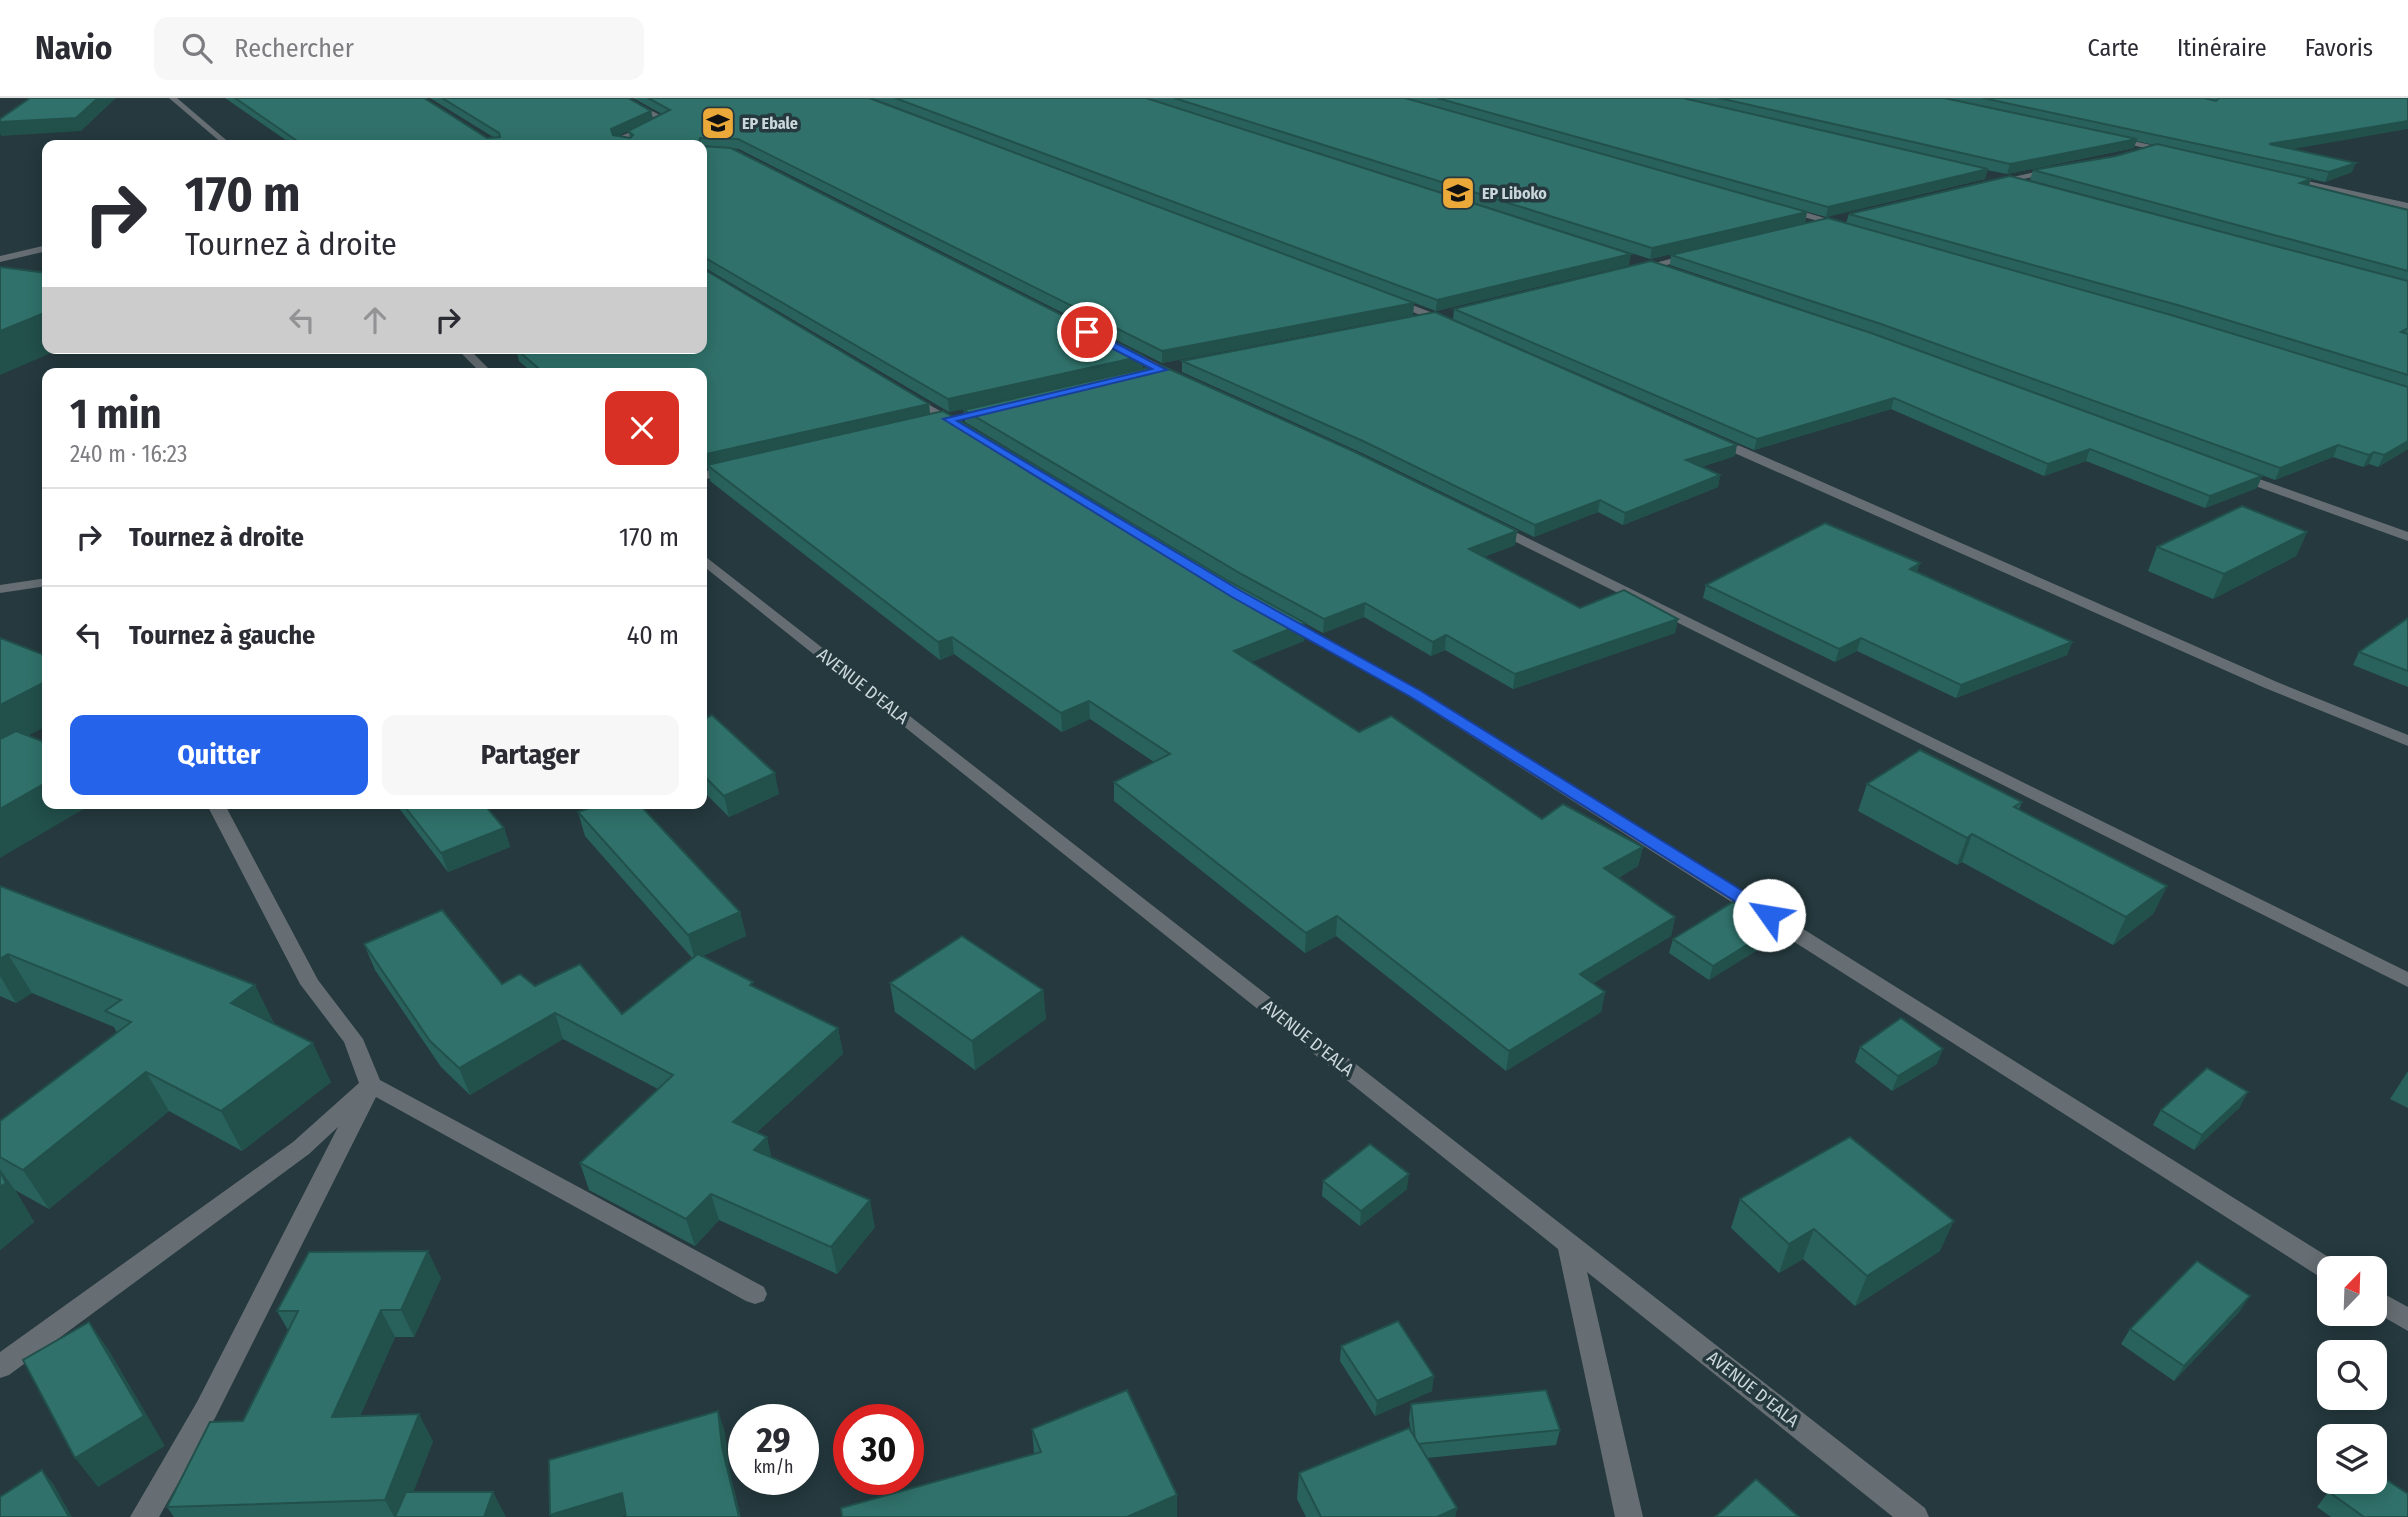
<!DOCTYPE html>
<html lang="fr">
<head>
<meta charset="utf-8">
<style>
  body { margin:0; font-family:"Fira Sans Condensed",sans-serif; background:#f7f7f7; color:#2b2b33; height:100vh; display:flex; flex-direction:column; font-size:26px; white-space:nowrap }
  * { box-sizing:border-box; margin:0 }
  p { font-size:23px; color:#7c7c81 }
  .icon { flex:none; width:38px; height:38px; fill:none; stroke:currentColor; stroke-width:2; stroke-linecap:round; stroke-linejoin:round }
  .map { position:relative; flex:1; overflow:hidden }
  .drawer { position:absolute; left:42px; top:270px; width:665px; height:441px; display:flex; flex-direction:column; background:#fff; border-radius:14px; box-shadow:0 4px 18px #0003 }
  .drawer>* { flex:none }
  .top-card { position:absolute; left:42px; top:42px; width:665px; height:214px; border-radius:14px; box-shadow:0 4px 18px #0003; background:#fff; color:#2b2b33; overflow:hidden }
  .needle { width:46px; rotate:23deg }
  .buttons { position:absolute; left:2317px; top:1158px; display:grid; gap:14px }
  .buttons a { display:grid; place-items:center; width:70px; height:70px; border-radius:14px; background:#fff; box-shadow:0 4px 18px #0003; font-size:35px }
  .speed { position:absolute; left:728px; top:1306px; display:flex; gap:14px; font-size:35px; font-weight:700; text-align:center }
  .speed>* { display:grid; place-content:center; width:91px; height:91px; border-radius:50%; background:#fff; box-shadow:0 4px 18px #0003; line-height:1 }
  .speed small { font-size:18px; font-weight:400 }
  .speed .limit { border:10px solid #d22; background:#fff; color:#111 }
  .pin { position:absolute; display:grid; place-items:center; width:60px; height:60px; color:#fff; margin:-30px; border:4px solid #fff; border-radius:50%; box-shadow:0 2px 7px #0007 }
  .me { position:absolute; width:77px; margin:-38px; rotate:302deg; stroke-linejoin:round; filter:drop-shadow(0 0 5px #0008) }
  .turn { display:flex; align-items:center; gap:24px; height:147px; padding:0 28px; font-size:32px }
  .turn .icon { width:91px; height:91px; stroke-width:2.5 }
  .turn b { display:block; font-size:49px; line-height:60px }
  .lanes { display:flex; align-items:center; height:66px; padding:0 28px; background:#0003; justify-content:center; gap:35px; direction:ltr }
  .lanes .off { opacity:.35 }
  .round { display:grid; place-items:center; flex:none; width:74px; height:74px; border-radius:14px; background:#f7f7f7 }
  .headline { display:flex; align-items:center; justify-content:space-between; height:119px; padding:0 28px }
  h1 { font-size:42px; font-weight:700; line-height:52px }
  .cta { display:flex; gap:14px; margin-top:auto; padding:14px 28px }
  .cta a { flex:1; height:80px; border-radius:14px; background:#2563eb; color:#fff; font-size:28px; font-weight:700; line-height:80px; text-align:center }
  .cta a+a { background:#f7f7f7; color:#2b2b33 }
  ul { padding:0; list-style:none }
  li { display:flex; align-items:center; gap:21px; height:98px; padding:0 28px; border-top:2px solid #e1e1e2 }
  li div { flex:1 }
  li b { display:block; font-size:26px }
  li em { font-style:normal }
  header { display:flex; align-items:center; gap:42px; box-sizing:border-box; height:98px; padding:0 35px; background:#fff; border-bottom:2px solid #e1e1e2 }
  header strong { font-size:33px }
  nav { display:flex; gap:38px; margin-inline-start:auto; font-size:24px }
  .search { width:490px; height:63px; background:#f7f7f7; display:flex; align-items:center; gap:18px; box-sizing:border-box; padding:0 24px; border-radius:14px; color:#7c7c81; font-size:26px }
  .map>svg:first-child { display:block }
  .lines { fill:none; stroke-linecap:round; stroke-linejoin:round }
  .minor { fill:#666e73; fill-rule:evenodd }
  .wall { fill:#29625c; fill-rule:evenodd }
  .shaded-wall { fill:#22504b }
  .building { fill:#30726b; stroke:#22504b; stroke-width:2 }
  .route { fill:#2563eb; stroke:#184099; stroke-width:2 }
  .labels { text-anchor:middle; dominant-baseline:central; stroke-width:7; stroke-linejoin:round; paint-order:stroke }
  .far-poi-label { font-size:16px; font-weight:bold; fill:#cbd7da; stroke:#25393e; text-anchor:start }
  .street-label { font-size:18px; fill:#cbd7da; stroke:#25393e }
</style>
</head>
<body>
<header>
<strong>Navio</strong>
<div class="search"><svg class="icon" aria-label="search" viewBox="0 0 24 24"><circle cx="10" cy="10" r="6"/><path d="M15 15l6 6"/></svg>Rechercher</div>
<nav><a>Carte</a><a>Itinéraire</a><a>Favoris</a></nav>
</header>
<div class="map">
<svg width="2408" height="1419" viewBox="0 0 2408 1419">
  <rect width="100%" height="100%" fill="#25393e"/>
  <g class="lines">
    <g class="minor">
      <path d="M169,0h8l55,47h-8z"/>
      <path d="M618,0h10l41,22 -44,20 7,5 -16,-3v-4l43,-18z"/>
      <path d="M2115,39l54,12 4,2 -4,2 -57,-12z"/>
      <path d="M2053,70l3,4 -61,13 -4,-3z"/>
      <path d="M2289,79l119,26v6l-122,-28z"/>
      <path d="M1782,109h6l63,19 -8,2 -61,-17z"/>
      <path d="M47,147v6l-47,11v-6z"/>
      <path d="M1692,155l3,1v4l-57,14 -5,-3z"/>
      <path d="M1391,199l63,24 1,2 -9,2 -59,-23v-4z"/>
      <path d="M456,250h12l25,25h-12z"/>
      <path d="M1119,250h8l53,27 -10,2 -51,-25z"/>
      <path d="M908,295l52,29 2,3 -10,3 -48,-30v-4z"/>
      <path d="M1712,339h8l557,245 131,53v11l-143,-58 -553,-245z"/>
      <path d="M732,367l4,1v6l-34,8v-8z"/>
      <path d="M2237,373l171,61v9l-175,-63v-6z"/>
      <path d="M1497,425l911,449v15l-916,-457v-6z"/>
      <path d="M702,456l1223,954 4,9h-36l-306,-245 56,245h-28l-57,-268 -856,-684z"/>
      <path d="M47,480v8l-47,7v-8z"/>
      <path d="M1284,518l138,75 916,572 3,6h-12v11l-9,-3 -910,-580 -131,-74 -2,-3z"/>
      <path d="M206,705h18l94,177 45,59 17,41 384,207 3,7 -3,7 -9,3 -9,-3 -370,-204 -161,321 -56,99h-29l67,-115 141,-275 -29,27 -300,221 -9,3v-26l293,-210 66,-59 -15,-41 -44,-58z"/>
      <path d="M2375,1191l33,18v24l-33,-19z"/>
    </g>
  </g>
  <g class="wall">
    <path d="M225,0h199l63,40 6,-1 -63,-39h198l23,13 2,8 9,-5 -29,-16h236l545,205 -1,12 -251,48 -423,-214 -7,-1 411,220 -194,44 -247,-146v-121h-409zM628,33l2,7 -12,-2z"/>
    <path d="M872,0h274l483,167 -193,46z"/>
    <path d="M1147,0h1261l-116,51 60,23 -27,10 -14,-3 -2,6 99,25v239l-30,18 -9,-3 -6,3 -30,-10 -58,23 -397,-145 -208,-70 1,-10 175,-32 3,-9 372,17 -191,-51 3,-10 83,-14 38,-11 -18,-4 -2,7 -127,26 -20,-4 -2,9 -159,38 -311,-88 292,83 -2,11 -155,36z"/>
    <path d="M1651,163l611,215 -5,12 -52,20 -119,-47 -42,15 -153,-67 -137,41 -301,-131 1,-10z"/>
    <path d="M702,170l227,136 1,10 13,-3 287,171 75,41 -1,18 -53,21 108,70 32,-16 151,103 21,-15 80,43 -5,19 -20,12 57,39 -4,19 -78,47 12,9 -4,20 -95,59 -170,-135 -31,17 -191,-152v-19l40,-20 -64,-43 -28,13 -108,-78 -14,6 -230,-179 -2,-13 -6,1v-96h-169l-14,-12 -3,-12 2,-1h184z"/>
    <path d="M1182,263l553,95 -34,11 19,8 -2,12 -95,38 -25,-13 -64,25 -172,-84 -180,-81z"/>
    <path d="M964,312l553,121 -2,14 -32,12 97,51 98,11 -3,14 -162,56 -68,-39 -14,6 -67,-39 -41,16 -81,-44 -277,-167z"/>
    <path d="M2307,434l-11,24 -83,43 -65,-28 9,-24z"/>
    <path d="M1917,474l155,70 -5,13 -111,43 -99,-47 -22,11 -132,-64 3,-13z"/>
    <path d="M2408,520v69l-55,-22 6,-13z"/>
    <path d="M702,619l77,77 -50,23 -27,-27z"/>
    <path d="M1867,686l155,18 -3,7 148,77 -14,28 -40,31 -151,-83 -5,3 -99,-54z"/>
    <path d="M395,705h88l21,25 6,19 -62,25z"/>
    <path d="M578,714l162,100 6,24 -44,20 53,31 83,41 5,26 -86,78 15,26 103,69 -38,47 -118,-54 -24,26 -106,-56 -9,-27 78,-74 -95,-50 -93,56 -29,-28 -66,-97 -11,-26 138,40 33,2 87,28 71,-55 -108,-123z"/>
    <path d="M0,788l274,137 -1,1 58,58 -89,69 -73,-40 -120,98 -34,-19 19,32 -34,28v-129l117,-88 -3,-6 -82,-34 -16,10 -16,-7z"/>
    <path d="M1774,830l-4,14 -61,38 -40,-27 4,-14z"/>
    <path d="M890,885l153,7 3,29 -71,51 -80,-58z"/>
    <path d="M1860,949l77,17 -45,27 -37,-29z"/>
    <path d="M2408,973v37l-18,-9z"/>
    <path d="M2240,1009l-46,43 -41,-25 8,-15z"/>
    <path d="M1323,1083l84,8 -47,37 -38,-30z"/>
    <path d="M1740,1101l200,52 -85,55 -52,-47 -24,14 -48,-45z"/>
    <path d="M441,1180l-27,59h-19l-35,79 73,25 -20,51 71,25h-310l-7,-10 76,-86 45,-91 -11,-19z"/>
    <path d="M2240,1213l-66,70 -53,-37 9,-15z"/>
    <path d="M1341,1248l91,45 -57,25 -35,-55z"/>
    <path d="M1411,1306l149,26 -4,15 -129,13 30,50 -2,9h-149l-9,-18 2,-26 112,-42 -2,-12z"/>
    <path d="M1032,1331l145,66 -143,-41z"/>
    <path d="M2336,1384l72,35h-77l-14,-10z"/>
  </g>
  <g class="shaded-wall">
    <path d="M98,0h18l-35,33 -80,5 -1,-3v-11z"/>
    <path d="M651,13l2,9 -40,18 -2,-9z"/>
    <path d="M2408,23v8l-143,25 4,-10z"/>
    <path d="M2137,41l-3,9 -127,26 3,-10z"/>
    <path d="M2356,65l-4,9 -27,10 4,-10z"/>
    <path d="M1988,71l-3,10 -159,38 2,-10z"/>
    <path d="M2311,81l-3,9 -8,-5z"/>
    <path d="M1807,114l-2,11 -155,36 2,-11z"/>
    <path d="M1631,156l-2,11 -193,46 1,-11z"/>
    <path d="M1414,205l-1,12 -251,48v-12z"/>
    <path d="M47,214v36h16l-63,27v-44z"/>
    <path d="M1143,258v12l-194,44 -1,-13z"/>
    <path d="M1894,300l-3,11 -137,41 3,-11z"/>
    <path d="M929,306l1,13 -223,48 1,3 -6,1v-14z"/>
    <path d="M2408,343v8l-30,18 6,-12z"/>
    <path d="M1737,347l-2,11 -51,16 2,-12z"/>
    <path d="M2338,347l-5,12 -58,23 5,-12z"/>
    <path d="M2090,351l-4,12 -42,15 4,-12z"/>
    <path d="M2374,354l-5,12 -6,3 6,-12z"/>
    <path d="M1720,377l-2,12 -95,38 2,-12z"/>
    <path d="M2262,378l-5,12 -52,20 5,-12z"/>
    <path d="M1600,402l-2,12 -64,25 1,-12z"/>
    <path d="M1517,433l-2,14 -47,18 1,-14z"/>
    <path d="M2307,434l-11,24 -83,43 11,-25z"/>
    <path d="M1920,465l-4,13 -6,-7z"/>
    <path d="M1365,505l-1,14 -41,16 1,-14z"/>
    <path d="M1678,521l-3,14 -162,56 2,-15z"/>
    <path d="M1305,525l-1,18 -70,28v-18z"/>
    <path d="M1446,537l-1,15 -14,6 2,-14z"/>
    <path d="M952,539l2,17 -14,6 -2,-18z"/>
    <path d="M1861,540l-4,13 -22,11 4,-13z"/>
    <path d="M2072,544l-5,13 -111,43 5,-13z"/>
    <path d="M47,583v45l-39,20 -8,23v-64z"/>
    <path d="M1089,603l1,18 -28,13 -1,-19z"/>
    <path d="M775,675l4,21 -50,23 -5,-21z"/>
    <path d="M47,684v21h47l-94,55v-49z"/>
    <path d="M504,730l6,19 -62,25 -7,-19z"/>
    <path d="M1972,736l-10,28 -5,3 10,-27z"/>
    <path d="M1643,749l-5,19 -38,22 4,-20z"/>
    <path d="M2167,788l-14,28 -40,31 13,-28z"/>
    <path d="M740,814l6,24 -51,24 -7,-25z"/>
    <path d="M1337,818l-1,20 -31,17 1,-20z"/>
    <path d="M1675,819l-4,19 -95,58 4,-20z"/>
    <path d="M1774,830l-4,14 -61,38 4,-14z"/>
    <path d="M8,856l24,39 -16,10 -16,-27v-17z"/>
    <path d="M255,887l19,38 -23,19 -20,-39z"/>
    <path d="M1043,892l3,29 -71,51 -3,-29z"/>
    <path d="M1605,894l-4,20 -95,59 3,-20z"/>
    <path d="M555,915l8,26 -93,56 -11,-27z"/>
    <path d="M838,930l5,26 -104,94 -6,-26z"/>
    <path d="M313,945l18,39 -89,69 -21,-40z"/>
    <path d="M1943,951l-6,15 -45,27 6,-15z"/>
    <path d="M146,974l23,39 -120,98 -26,-39z"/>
    <path d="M2248,994l-8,15 -46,43 8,-15z"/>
    <path d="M767,1039l6,26 -19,-13z"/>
    <path d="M0,1071l15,21 19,32 -34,28z"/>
    <path d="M1409,1076l-2,15 -47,37 1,-15z"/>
    <path d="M711,1096l8,26 -24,26 -9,-27z"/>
    <path d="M870,1102l5,27 -38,47 -6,-27z"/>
    <path d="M1954,1123l-14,30 -85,55 12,-30z"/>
    <path d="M1814,1131l-11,30 -24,14 10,-29z"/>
    <path d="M428,1153l13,27 -27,59 -13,-27z"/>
    <path d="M2250,1198l-10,15 -66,70 10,-15z"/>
    <path d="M381,1212l14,27 -47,107 -16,-27z"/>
    <path d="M89,1224l21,30 55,94 -67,41 -23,-29z"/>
    <path d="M1434,1278l-2,15 -57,25 2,-15z"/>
    <path d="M718,1313l7,21 4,36 12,49h-2l-17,-70z"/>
    <path d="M419,1316l14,27 -29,76h-10l-9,-17z"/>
    <path d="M42,1372l12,15 18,32h-3z"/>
    <path d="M493,1394l13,25h-22z"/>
    <path d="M622,1395l9,21 -10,3h-70l-1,-2z"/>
    <path d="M1177,1397v22h-50z"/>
    <path d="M1457,1410l-2,9h-18z"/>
  </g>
  <g class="building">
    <path d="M30,0h68l-22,20 -76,4v-3z"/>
    <path d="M235,0h189l63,40 13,-1 -1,-4 -57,-35h186l23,13 -40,18 2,6 17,3 3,-3 -5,-4 42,-21 -22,-12h221l545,205 -252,48 -424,-212 -38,-1 -1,7h-396z"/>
    <path d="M895,0h251l485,156 -194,46z"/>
    <path d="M1174,0h231l402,114 -155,36z"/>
    <path d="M1437,0h246l305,71 -160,38z"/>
    <path d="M1719,0h225l193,41 -127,25z"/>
    <path d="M1983,0h221l12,3 3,-3h189v23l-139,23 87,19 -27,9z"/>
    <path d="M2157,46l154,35 -11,4 108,27v61l-375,-101 83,-14z"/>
    <path d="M702,48l29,2 412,208 -195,43 -246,-143z"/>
    <path d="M2010,78l398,105v47l-7,4 7,2v41l-227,-69 -332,-92z"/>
    <path d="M1828,120l343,97 237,72v54l-24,14 -10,-3 -5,3 -31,-10 -58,23 -399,-144 -210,-69z"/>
    <path d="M1651,163l220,72 391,143 -52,20 -120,-47 -42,15 -154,-66 -137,41 -303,-130z"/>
    <path d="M0,169l47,6v39l-47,19z"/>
    <path d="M702,170l227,136 -227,51v-82h-158l-28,-24 186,-1z"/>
    <path d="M1435,214l302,133 -51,15 34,15 -95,38 -25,-13 -65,25 -172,-84 -181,-80z"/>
    <path d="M1160,267l193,86 164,80 -48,18 111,59 44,-18 54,29 -163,55 -69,-39 -13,7 -68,-39 -41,16 -81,-44 -279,-165z"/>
    <path d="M943,313l287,171 75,41 -71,28 125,81 32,-16 151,103 21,-15 80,43 -39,21 71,49 -95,57 25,18 -96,59 -172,-135 -31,17 -192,-151 56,-28 -81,-53 -28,12 -109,-76 -14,5 -231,-177z"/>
    <path d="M2242,408l65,26 -83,42 -67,-27z"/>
    <path d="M1825,425l95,40 -10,6 162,73 -111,43 -100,-47 -22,11 -133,-64z"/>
    <path d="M2408,520v53l-49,-19z"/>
    <path d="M0,540l47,18v25l-47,24z"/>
    <path d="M712,617l63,58 -51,23 -22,-22v-57l2,2z"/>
    <path d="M16,633l31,12v39l-47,27v-70z"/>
    <path d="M1920,652l102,52 -8,5 153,79 -41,31 -154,-83 -5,4 -100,-54z"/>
    <path d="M402,705h81l21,25 -63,25z"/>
    <path d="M605,705h33l102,109 -52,23 -110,-123z"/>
    <path d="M0,788l255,99 -24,18 82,40 -92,68 -75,-39 -123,98 -23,-13v-36l131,-99 -26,-11 16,-11 -113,-46 -8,5z"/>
    <path d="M1733,804l41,26 -61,38 -40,-27z"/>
    <path d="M442,812l60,74 18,-10 15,12 45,-22 42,50 76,-60 55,28 -3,3 88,43 -105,94 34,15 -13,13 116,50 -39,47 -120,-53 -25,25 -106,-56 93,-88 -118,-62 -96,55 -29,-27 -66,-97z"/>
    <path d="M962,838l81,54 -71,51 -82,-58z"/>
    <path d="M1901,920l42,31 -45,27 -38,-29z"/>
    <path d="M2207,970l41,24 -46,43 -41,-25z"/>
    <path d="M1850,1039l104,84 -87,55 -53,-47 -25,15 -49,-45z"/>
    <path d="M1370,1046l39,30 -48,37 -38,-30z"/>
    <path d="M0,1074l6,11 -6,4z"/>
    <path d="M428,1153l-27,59h-20l-49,107 87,-3 -34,86 -218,7 43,-85 33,-1 55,-110h-21l32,-59z"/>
    <path d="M2197,1163l53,35 -66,70 -54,-37z"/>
    <path d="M1398,1223l36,55 -57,25 -36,-55z"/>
    <path d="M89,1224l55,94 -69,42 -52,-98z"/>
    <path d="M1127,1292l50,105 -50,22h-285l-1,-9 200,-56 -9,-23z"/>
    <path d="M1546,1292l14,40 -142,14 -3,-5 -4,-35z"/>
    <path d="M718,1313l4,36 17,70h-113l-4,-24 -72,22 -1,-55z"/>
    <path d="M1409,1330l48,80 -20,9h-116l-22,-44z"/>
    <path d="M42,1372l27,47h-69v-20z"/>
    <path d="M2375,1374l33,22v23h-44l-35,-25 7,-10h39z"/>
    <path d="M1756,1381l43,38h-84z"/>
    <path d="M406,1394h87l-9,25h-89z"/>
  </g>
  <path class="route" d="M1084,232h7l76,40 -210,51 284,170 180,100 354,220 3,4 -3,4h-12l-352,-222 -179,-100 -289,-178 209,-50 -68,-35z"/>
  <defs>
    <g id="school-square" transform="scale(1.75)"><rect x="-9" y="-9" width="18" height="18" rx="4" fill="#eba93a" stroke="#25393e"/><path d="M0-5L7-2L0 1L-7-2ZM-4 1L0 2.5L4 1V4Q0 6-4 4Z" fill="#111"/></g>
  </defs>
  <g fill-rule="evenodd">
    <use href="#school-square" x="718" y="25"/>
    <use href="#school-square" x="1458" y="95"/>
  </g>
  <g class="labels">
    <g class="far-poi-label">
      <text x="742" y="25">EP Ebale</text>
      <text x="1482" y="95">EP Liboko</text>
    </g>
    <g class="street-label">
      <text transform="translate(863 588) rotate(38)">AVENUE D'EALA</text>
      <text transform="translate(1308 940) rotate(38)">AVENUE D'EALA</text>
      <text transform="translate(1753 1291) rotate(38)">AVENUE D'EALA</text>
    </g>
  </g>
</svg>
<div class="buttons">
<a><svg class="needle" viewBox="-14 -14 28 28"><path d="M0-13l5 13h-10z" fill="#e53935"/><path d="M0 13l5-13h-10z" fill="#7c7c81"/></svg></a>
<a><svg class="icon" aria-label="search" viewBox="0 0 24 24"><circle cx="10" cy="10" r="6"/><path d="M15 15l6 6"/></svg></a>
<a><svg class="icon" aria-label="layers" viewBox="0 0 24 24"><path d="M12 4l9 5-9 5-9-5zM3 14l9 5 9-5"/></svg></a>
</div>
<div class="speed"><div>29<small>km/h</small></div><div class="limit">30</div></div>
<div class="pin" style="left:1087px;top:234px;background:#d93025"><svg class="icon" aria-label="arrive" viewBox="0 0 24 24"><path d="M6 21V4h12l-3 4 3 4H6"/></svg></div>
<svg class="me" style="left:1769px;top:817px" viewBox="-20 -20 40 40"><circle r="19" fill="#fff"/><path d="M0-13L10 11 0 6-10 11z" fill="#2563eb"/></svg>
<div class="top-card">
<div class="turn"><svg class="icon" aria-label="right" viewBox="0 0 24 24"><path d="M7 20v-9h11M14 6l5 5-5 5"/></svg><div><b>170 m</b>Tournez à droite</div></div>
<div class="lanes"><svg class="icon off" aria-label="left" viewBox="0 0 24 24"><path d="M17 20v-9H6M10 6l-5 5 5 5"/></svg><svg class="icon off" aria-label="ahead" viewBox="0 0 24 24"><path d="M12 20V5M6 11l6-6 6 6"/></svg><svg class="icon" aria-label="right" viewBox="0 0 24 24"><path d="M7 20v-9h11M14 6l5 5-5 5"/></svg></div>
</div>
<section class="drawer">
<div class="headline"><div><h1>1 min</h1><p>240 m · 16:23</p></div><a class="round" style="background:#d93025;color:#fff"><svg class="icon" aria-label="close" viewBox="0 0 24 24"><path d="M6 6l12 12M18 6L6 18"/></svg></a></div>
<ul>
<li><svg class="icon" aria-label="right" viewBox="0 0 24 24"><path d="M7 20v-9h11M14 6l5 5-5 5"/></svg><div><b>Tournez à droite</b></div><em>170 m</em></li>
<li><svg class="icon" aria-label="left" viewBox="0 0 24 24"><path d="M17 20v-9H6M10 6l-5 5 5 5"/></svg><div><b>Tournez à gauche</b></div><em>40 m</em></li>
</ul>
<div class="cta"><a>Quitter</a><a>Partager</a></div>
</section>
</div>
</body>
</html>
